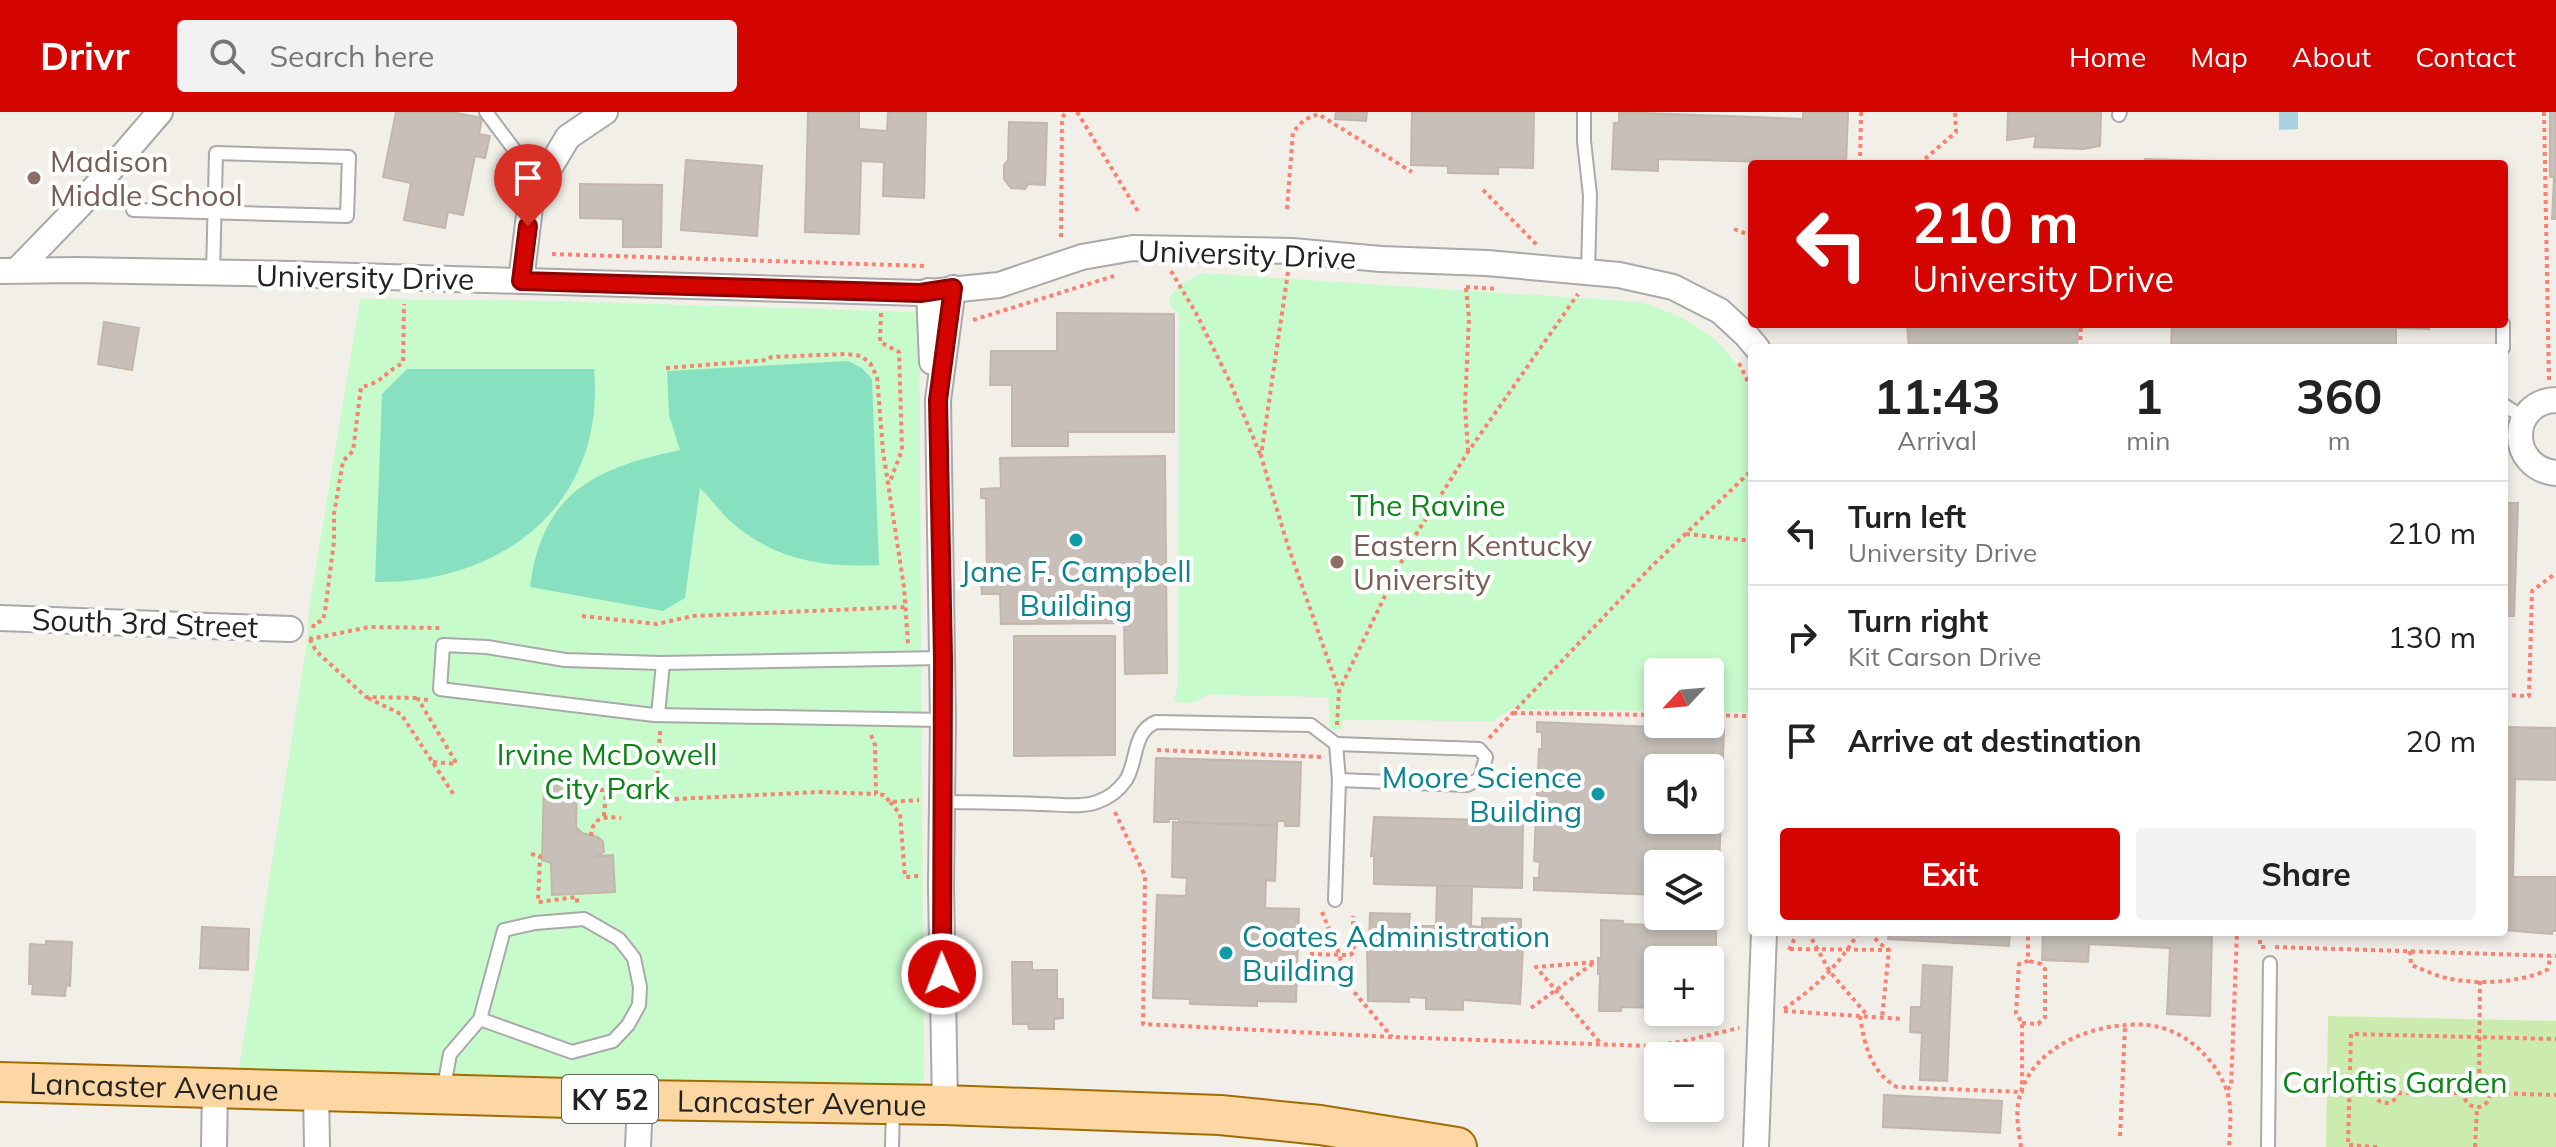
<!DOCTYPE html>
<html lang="en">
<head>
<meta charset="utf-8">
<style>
  body { margin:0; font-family:Mulish,sans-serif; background:#f2f2f2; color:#222; height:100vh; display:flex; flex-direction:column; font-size:30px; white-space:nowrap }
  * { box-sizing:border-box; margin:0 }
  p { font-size:26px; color:#767676 }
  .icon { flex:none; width:44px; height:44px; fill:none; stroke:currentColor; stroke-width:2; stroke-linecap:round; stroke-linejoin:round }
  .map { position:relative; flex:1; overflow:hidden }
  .sheet { position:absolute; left:1748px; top:232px; width:760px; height:592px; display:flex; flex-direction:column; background:#fff; border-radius:8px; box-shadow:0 4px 12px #0003 }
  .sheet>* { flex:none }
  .guide { position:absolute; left:1748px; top:48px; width:760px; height:168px; border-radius:8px; box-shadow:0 4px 12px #0003; background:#d40400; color:#fff; overflow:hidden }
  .needle { width:52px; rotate:244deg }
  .fabs { position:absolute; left:1644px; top:546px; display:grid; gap:16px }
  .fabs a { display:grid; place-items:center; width:80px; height:80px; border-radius:8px; background:#fff; box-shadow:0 4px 12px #0003; font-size:40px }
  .pin { position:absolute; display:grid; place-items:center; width:68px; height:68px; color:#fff; margin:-82px -34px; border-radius:50% 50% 50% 0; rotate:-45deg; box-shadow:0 0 8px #0007 }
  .pin .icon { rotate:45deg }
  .me { position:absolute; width:88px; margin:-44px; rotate:359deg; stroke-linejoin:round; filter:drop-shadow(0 0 6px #0008) }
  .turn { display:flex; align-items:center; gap:28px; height:168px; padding:0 32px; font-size:36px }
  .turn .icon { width:104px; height:104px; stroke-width:2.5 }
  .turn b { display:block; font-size:56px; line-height:68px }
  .eta { display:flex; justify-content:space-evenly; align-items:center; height:136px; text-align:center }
  .eta b { font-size:48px; font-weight:700; line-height:56px }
  .action { display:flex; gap:16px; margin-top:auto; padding:16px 32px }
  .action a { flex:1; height:92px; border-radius:8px; background:#d40400; color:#fff; font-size:32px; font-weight:700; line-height:92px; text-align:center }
  .action a+a { background:#f2f2f2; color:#222 }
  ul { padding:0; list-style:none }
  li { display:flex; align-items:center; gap:24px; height:104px; padding:0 32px; border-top:2px solid #e0e0e0 }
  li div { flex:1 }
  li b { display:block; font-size:30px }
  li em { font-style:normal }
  header { display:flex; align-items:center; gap:48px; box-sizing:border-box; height:112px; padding:0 40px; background:#d40400; color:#fff }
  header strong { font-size:38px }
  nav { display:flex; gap:44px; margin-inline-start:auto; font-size:28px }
  .search { width:560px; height:72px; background:#f2f2f2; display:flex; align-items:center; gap:20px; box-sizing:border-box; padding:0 28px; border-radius:8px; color:#767676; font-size:30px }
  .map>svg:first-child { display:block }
  .grass { fill:#ccecaf }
  .park { fill:#c7fbcc }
  .pitch { fill:#87e1c0 }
  .water { fill:#a9d2df }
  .building { fill:#c7bfb8; stroke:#c4b6aa; stroke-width:2; fill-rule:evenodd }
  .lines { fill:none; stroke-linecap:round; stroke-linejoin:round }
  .lane-casing { stroke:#a9a9a9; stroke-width:16 }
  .street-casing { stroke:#a9a9a9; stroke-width:28 }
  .primary-casing { stroke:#a06d00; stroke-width:42 }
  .path { stroke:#fb8170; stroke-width:4; stroke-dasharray:4 4; stroke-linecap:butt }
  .lane { stroke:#fff; stroke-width:12 }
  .street { stroke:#fff; stroke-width:24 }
  .primary { stroke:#fdd7a3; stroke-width:38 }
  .route-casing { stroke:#8a0300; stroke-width:20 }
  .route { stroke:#d40400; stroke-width:14 }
  .education-dot { fill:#8d6e63; stroke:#fff; stroke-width:3 }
  .culture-dot { fill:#0f9aa8; stroke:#fff; stroke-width:3 }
  .labels { text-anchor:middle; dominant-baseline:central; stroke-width:8; stroke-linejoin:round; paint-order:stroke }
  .shield { fill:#fff; stroke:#646464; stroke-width:2 }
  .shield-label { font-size:28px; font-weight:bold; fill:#222 }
  .education-label { font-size:30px; fill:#785e54; stroke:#fff; text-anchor:start }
  .street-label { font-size:30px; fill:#222; stroke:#fff }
  .park-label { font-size:30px; fill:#0b8517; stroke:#fff }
  .culture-label { font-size:30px; fill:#0d838f; stroke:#fff }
</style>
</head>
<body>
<header>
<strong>Drivr</strong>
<div class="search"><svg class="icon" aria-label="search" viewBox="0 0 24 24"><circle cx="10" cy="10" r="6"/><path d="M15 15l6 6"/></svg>Search here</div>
<nav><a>Home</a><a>Map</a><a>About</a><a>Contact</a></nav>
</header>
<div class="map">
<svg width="2556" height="1035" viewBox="0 0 2556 1035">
  <rect width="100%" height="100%" fill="#f2efe9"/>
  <path class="grass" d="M2328,904l228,5v126h-230z"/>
  <g class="park">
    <path d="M1203,161l436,29c51,14 97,42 113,95v230l-3,86 -39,-1v-40h-52v39l-147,-2 -17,12 -151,-1 -1,9h-12l-2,-32 -120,-2c-12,6 -20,12 -34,5l4,-15 1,-370 -9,-10v-9l12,-13z"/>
    <path d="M360,187l194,2 365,11 5,767 -19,17 -667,-21 69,-432 2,-33z"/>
  </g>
  <g class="pitch">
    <path d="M848,249l14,7 10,11 7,186c-56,3 -106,-5 -150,-45 -10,-10 -19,-22 -29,-32l-15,110 -22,13 -133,-24c12,-94 64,-119 150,-137l-11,-35 -2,-44z"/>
    <path d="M407,257h187c12,135 -91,215 -219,213l7,-188z"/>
  </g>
  <path class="water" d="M2279,0h19v17l-19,1z"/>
  <g class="building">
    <path d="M396,0h56l30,6 -3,16 11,2 -5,22 -10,-2 -12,59 -15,-3 -3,16 -41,-8 7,-37 -28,-6z"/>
    <path d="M808,0h51v17l28,2 1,-19h38l-2,86 -41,-2 1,-34 -23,-1 -2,73 -54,-2z"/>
    <path d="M1336,0h31l-1,9 -31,-2z"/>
    <path d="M1412,0h122l-1,56 -35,-1v7l-50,-1v-7l-37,-1z"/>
    <path d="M1619,0l184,7v-7h45l-2,52 -188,-5v12l-46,-2 2,-46h5z"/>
    <path d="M2008,0h93l-1,34 -16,3 -50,-2 2,-11 -29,4z"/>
    <path d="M2550,0h6v107h-4l2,-42h-4z"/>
    <path d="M1009,10l38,1 -2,62 -17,-1 -3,5 -14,-1 -7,-9v-14l4,-5z"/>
    <path d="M2145,47l183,5h-183z"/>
    <path d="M686,48l76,6 -5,70 -76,-6z"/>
    <path d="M580,72l82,1 -1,62h-38v-28l-43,-1z"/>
    <path d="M1057,201l117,1v118h-106v14h-56v-61h-22l1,-34h66z"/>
    <path d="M104,210l35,6 -7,42 -34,-6z"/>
    <path d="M1907,212h171l-1,24h-168z"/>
    <path d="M2172,212h257v5l-33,-1v20l-225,-1z"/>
    <path d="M1165,344l2,217 -42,1 -1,-51 -123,1 -1,-30h-18l-1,-12h6l-1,-84h-5v-9l20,-1 -1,-30z"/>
    <path d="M2504,391h14l-4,113h-10z"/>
    <path d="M1014,524h101v119l-101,1z"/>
    <path d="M1537,610l187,8 -6,168 -8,-1v-33h-52v31l-124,-5v-12h5l1,-16 -6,-1 5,-112h3v-17h-5zM1658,656h52v52h-52z"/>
    <path d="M2504,615l52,1v52l-41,-1 -2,98h43v54h-4v3l-48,-4z"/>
    <path d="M1156,646l145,4 -2,64h-14v-5h-8v5l-98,-4v-3h-10v3h-15z"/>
    <path d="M544,671h33l-1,44 6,6 16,4 5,5 1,10 -6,4 15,-1 2,37 -63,3 -1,-32 -9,-3z"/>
    <path d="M1374,705l149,4 -1,67 -148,-4v-28h-3z"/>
    <path d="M1173,710l104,4 -2,55 -9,-1 -1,28 34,1 -3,93 -39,-1v5l-67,-2v-5l-37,-1 4,-103 29,1 1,-18 -15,-1z"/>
    <path d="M1437,774h35l-1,40 11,1v-9l39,1v28h2l-3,57 -57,-4v10l-37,-1v-11l-17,-1v5l-41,-1 -1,-58 2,-1 1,-29 40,1 -1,12h27z"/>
    <path d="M1601,808l22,1 -1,3 72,2 1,-3h21v38l2,-1 -4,54 -21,-1 17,-1v-52h-52v48l-37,-1v4h-22l1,-37h-2v-16h3z"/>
    <path d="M202,815l47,2 -1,41 -48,-2z"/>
    <path d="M1889,820h121l-1,14 -121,-7z"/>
    <path d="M2043,820h169l-2,84 -43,-2 3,-66 -81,-4 -1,18 -46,-2z"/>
    <path d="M46,829l26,1 -2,44 -4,-1 -1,11 -33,-2 1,-10h-4l1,-40 16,1z"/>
    <path d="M1012,850h20v8h25v29h6v19l-9,1v10h-25l-1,-5h-15z"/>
    <path d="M1923,853l29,2 -5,114 -27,-1 2,-47 -12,-1 1,-25h10z"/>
    <path d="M1884,983l118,6 -2,32 -117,-6z"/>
  </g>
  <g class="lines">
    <g class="lane-casing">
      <g id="lane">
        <path d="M486,0l54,72"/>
        <path d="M1584,0v29l6,54 -2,76"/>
        <path d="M2119,3l1,-3"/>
        <path d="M133,98l214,6 2,-59 -133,-4 -3,120"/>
        <path d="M2503,212v24"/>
        <path d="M2504,293l20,13"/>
        <path d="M943,546l-283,5 -95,-3 -78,-13 -44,-2 -3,44 214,26 289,5"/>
        <path d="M658,603l5,-52"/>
        <path d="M1336,632l143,5 7,8 -6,22 -13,6 -128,-5"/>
        <path d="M942,690c33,0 66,1 99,2 18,0 39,4 56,-2 12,-4 22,-12 29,-22 12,-19 6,-48 30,-58l155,3 25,19 3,36 -4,120"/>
        <path d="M443,980l7,-38 30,-35 24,-89 31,-7 49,-4 35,20 15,19 6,29 -1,18 -11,20 -15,16 -41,11 -92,-33"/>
        <path d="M892,1035l1,-39"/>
        <path d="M2268,1035l2,-184"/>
      </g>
    </g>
    <g class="street-casing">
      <g id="street">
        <path d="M17,158l63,-65 80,-93"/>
        <path d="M0,159l77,-1 213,4 630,19 79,-8 83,-28 51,-9 159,3 89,8 106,4 132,12 54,12 47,24 26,24 11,13"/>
        <path d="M521,169l10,-82 37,-62 37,-25"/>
        <path d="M929,179l3,71"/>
        <path d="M2556,288c-48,2 -48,68 0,73"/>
        <path d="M0,506l290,11"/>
        <path d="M316,979l1,56"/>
        <path d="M945,993l-4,-218 2,-167 -5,-320 15,-112"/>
        <path d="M214,1035l1,-58"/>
        <path d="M638,1035l2,-47"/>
        <path d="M1756,1035l8,-215"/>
      </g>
    </g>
    <g class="primary-casing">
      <g id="primary">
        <path id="s1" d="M0,970l640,18 305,5 275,10 100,10 137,22"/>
      </g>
    </g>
    <g class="path">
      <path d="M1077,0l62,101"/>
      <path d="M2544,0l5,269"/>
      <path d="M1860,52l1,-52"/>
      <path d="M1919,52l37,-32 -1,-20"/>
      <path d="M1483,78l54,55"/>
      <path d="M1287,97l6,-77 11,-12 14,-6 94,58"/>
      <path d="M1734,117l18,7"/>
      <path d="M1061,125l1,-119 4,-6"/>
      <path d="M552,142l373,12"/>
      <path d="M1171,159l25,42 34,69 30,72"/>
      <path d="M1288,160l-27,184 26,87 52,148"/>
      <path d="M1466,175l32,2"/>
      <path d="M1466,176l3,30 -4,88 3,45"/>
      <path d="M881,201l-1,29 19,10 3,98 -13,34"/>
      <path d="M973,208l141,-44"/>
      <path d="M2080,236l1,-24"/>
      <path d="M1739,251l13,27"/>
      <path d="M666,256l102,-8 3,-3 76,-3 14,2 9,7 7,14 6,74 21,136 4,57"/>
      <path d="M1686,422l66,7"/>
      <path d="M582,504l75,8 36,-8 212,-9"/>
      <path d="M313,516l1,-4 9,-4 2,-8 9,-71v-27l9,-53 10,-10 8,-64c22,-4 23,-15 42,-24l1,-59"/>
      <path d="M312,525l-1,2 58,-12 70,1"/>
      <path d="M310,527l6,12 50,46 53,1"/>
      <path d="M2504,583l25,1 3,-105 24,-18"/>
      <path d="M368,586l33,16 53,81"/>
      <path d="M428,588l-10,-1 39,65"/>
      <path d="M1513,601l145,2"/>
      <path d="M1710,603l36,1"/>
      <path d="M1337,613l2,-34 71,-147 58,-92 110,-158"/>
      <path d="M660,619l-4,69 163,-8 57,2"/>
      <path d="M871,623l4,10 1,49 8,1 6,7 29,-2"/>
      <path d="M1489,626l162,-171 101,-97"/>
      <path d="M1157,638l165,7"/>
      <path d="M433,650l24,2"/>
      <path d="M584,678h62l10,10"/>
      <path d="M890,690l10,12 5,63 14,-1"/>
      <path d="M1115,700l30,64 -2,148 249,13 257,9 31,-4 59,-14"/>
      <path d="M604,704l2,-24"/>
      <path d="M591,724c1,-19 13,-20 30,-18"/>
      <path d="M531,742l9,2 -2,46 39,-5v8"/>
      <path d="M1322,800l18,44 3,23 49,58"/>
      <path d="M1808,820l22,40 37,43"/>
      <path d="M1870,820l9,11 10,7 -7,68"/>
      <path d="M2260,820v15h6"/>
      <path d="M2275,835l281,9"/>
      <path d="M1790,837l99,1"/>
      <path d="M1789,838l9,-18"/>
      <path d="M2410,839l1,14c12,4 24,11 36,13 30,7 72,5 100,-8l4,-14"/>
      <path d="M1310,842l40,1 4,-3 -1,-36"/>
      <path d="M1531,896l64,-46 -59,5 66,78"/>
      <path d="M1784,897c33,-23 54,-43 75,-77"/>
      <path d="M1784,899l119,8"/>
      <path d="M1860,904c4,28 11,57 37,71l125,5v-69l-6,-10 3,-49 9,-3v-29"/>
      <path d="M2022,911l16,1 7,-7v-48l-4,-5 -12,-3"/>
      <circle cx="2386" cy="979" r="12"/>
      <path d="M2479,969l1,-100"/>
      <circle cx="2477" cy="982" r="13"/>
      <path d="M2227,977l4,-2 6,-155"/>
      <path d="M2349,980h24"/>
      <path d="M2398,981h66"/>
      <path d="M2490,981l66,2"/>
      <path d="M2120,1024l5,-110"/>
      <path d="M2021,1035c-2,-14 -5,-29 -3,-43 9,-57 77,-83 129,-79 35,3 65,30 78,61 8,19 5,41 4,61"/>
      <path d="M2377,1035l-29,-2 3,-111 205,5"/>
      <path d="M2475,1035l2,-40"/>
    </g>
    <use href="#lane" class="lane"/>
    <use href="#street" class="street"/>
    <use href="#primary" class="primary"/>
  </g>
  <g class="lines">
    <g class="route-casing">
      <path id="route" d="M528,114l-7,55 399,12 33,-5 -15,112 5,258 -1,316"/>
    </g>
    <use href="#route" class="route"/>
  </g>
  <g class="education-dot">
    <circle cx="34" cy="66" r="8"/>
    <circle cx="1337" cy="450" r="8"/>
  </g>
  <g class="culture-dot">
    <circle cx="1076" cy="428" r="8"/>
    <circle cx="1598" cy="682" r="8"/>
    <circle cx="1226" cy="841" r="8"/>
  </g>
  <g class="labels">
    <rect class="shield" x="562" y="963" width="96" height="48" rx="6"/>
    <g class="shield-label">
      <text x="610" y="987">KY 52</text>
    </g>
    <g class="education-label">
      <text x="50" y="49">Madison<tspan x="50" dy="34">Middle School</tspan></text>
      <text x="1353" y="433">Eastern Kentucky<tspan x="1353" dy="34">University</tspan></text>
    </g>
    <g class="street-label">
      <text transform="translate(1247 142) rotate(2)">University Drive</text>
      <text transform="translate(365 165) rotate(1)">University Drive</text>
      <text transform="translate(145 511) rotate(2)">South 3rd Street</text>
      <text stroke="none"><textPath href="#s1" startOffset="154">Lancaster Avenue</textPath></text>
      <text stroke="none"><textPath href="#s1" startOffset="802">Lancaster Avenue</textPath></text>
    </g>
    <g class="park-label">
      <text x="1428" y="393">The Ravine</text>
      <text x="607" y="642">Irvine McDowell<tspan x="607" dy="34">City Park</tspan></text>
      <text x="2395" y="970">Carloftis Garden</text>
    </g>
    <g class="culture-label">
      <text x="1076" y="459">Jane F. Campbell<tspan x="1076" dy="34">Building</tspan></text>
      <text x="1582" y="665" text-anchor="end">Moore Science<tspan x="1582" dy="34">Building</tspan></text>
      <text x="1242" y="824" text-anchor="start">Coates Administration<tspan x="1242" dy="34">Building</tspan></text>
    </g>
  </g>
</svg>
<div class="fabs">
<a><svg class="needle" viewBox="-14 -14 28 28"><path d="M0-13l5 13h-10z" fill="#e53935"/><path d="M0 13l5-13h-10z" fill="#767676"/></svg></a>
<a><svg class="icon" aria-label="sound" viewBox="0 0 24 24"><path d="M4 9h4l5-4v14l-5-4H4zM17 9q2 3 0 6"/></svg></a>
<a><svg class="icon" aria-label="layers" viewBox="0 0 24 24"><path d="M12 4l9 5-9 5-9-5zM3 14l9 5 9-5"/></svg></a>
<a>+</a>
<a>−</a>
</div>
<div class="pin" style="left:528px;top:114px;background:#d93025"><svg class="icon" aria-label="arrive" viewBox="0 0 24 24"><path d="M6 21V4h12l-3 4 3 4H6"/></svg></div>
<svg class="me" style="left:942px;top:862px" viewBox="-20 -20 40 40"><circle r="17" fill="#d40400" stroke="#fff" stroke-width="3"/><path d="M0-11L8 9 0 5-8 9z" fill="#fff"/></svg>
<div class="guide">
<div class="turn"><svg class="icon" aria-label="left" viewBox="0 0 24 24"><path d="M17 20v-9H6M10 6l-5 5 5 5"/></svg><div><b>210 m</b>University Drive</div></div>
</div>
<section class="sheet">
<div class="eta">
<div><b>11:43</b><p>Arrival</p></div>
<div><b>1</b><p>min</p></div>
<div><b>360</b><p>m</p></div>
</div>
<ul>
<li><svg class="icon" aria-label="left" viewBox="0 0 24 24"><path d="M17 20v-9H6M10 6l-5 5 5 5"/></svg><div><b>Turn left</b><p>University Drive</p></div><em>210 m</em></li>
<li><svg class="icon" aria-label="right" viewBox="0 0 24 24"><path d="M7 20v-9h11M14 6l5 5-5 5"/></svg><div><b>Turn right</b><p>Kit Carson Drive</p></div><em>130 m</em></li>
<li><svg class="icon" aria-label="arrive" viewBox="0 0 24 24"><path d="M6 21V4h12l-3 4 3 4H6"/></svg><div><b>Arrive at destination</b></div><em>20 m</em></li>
</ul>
<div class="action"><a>Exit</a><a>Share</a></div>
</section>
</div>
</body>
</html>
